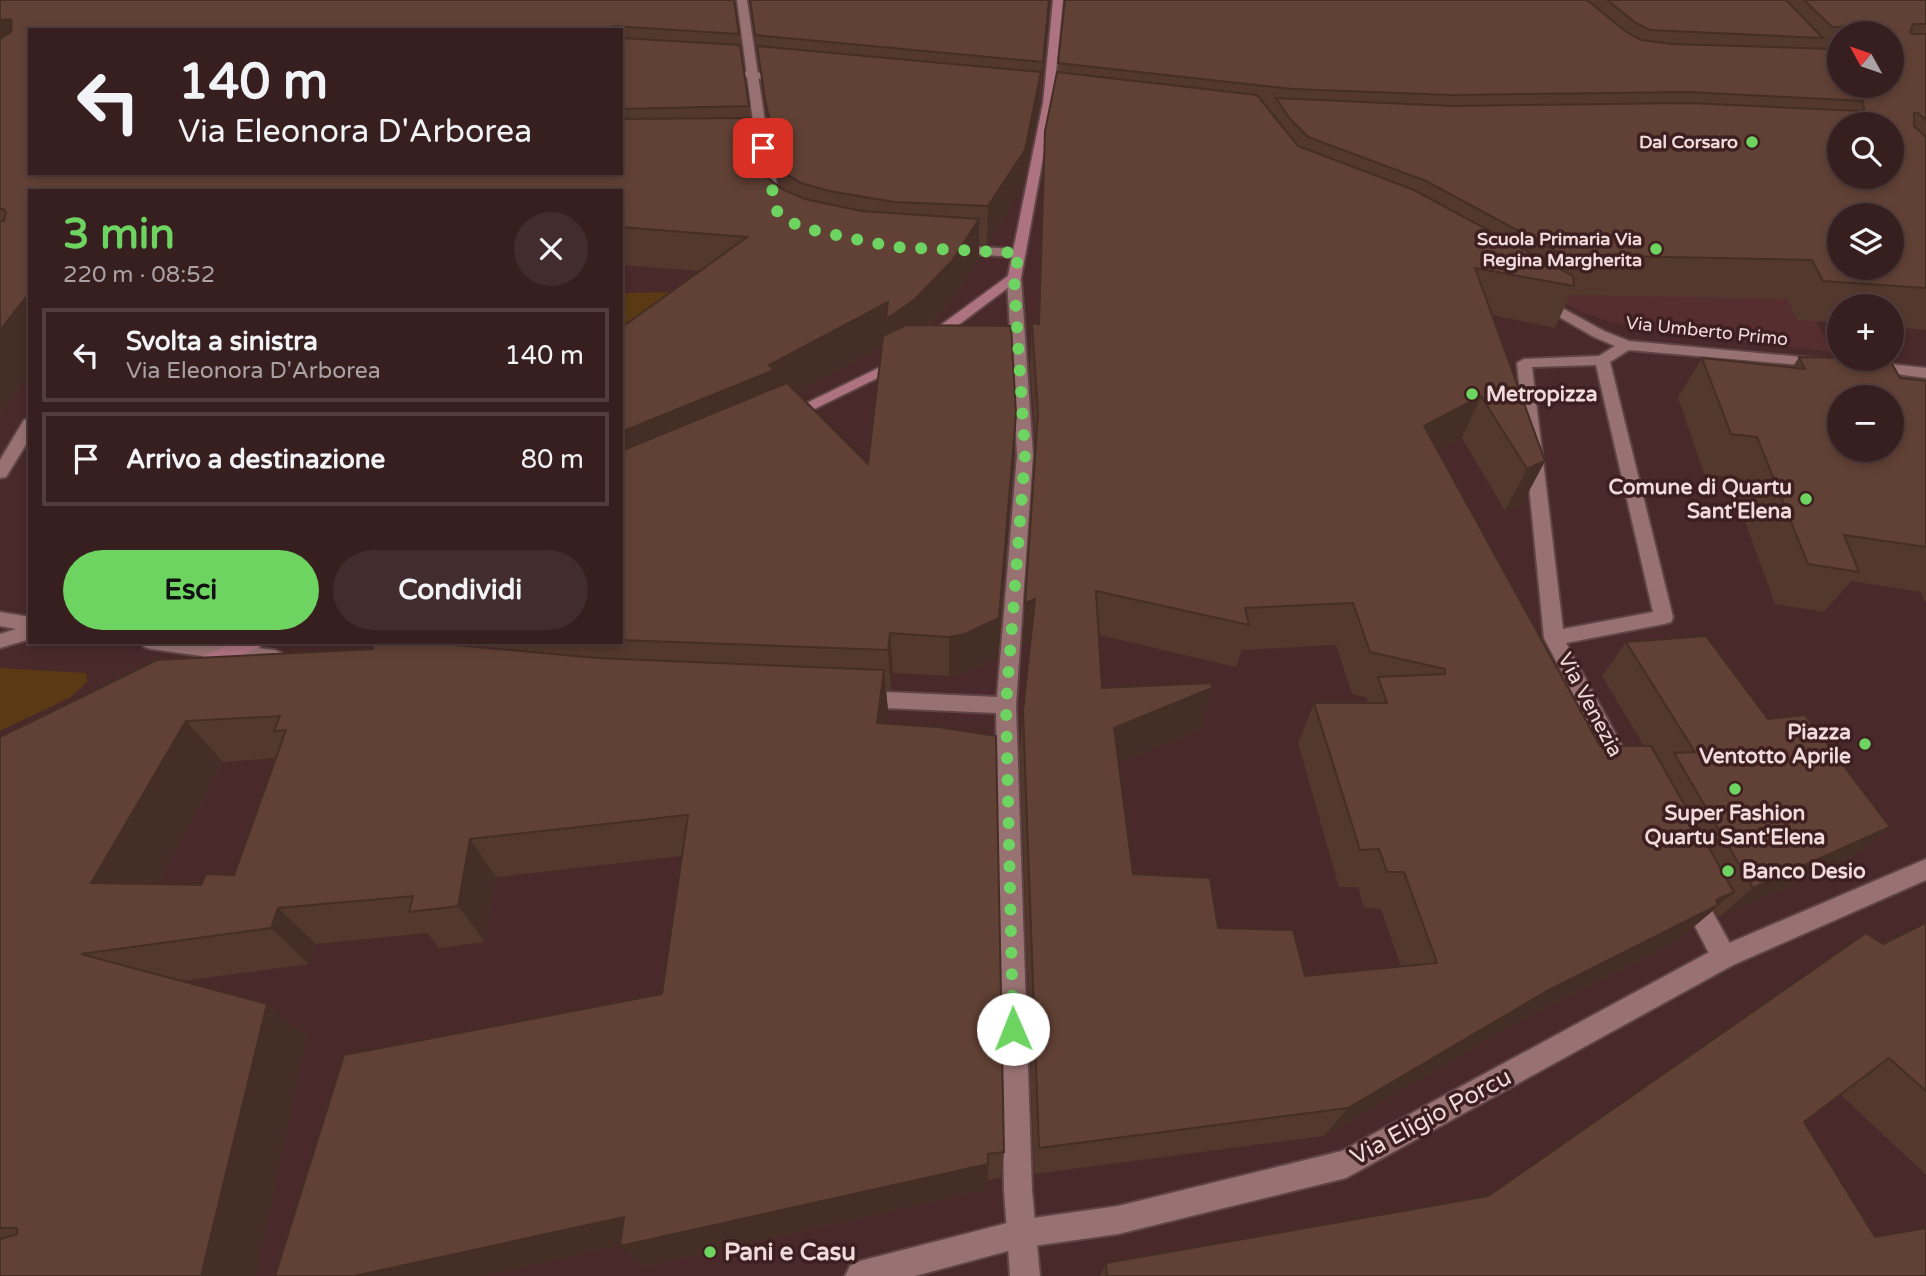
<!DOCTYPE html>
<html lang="it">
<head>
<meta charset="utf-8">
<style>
  body { margin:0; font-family:"Varela Round",sans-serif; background:#422c2d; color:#f1f3f6; height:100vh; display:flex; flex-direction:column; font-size:26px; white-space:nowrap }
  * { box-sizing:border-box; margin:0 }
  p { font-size:23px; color:#aaa2a5 }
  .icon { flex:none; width:38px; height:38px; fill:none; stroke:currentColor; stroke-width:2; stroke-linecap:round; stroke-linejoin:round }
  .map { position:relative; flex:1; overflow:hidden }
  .panel { position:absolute; left:28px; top:189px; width:595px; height:455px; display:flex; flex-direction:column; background:#371f20; border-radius:0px; box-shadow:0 4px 10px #0003,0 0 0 2px #513d3e }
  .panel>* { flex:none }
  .banner { position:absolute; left:28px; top:28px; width:595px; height:147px; border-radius:0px; box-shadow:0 4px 10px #0003,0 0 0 2px #513d3e; background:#371f20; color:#f1f3f6; overflow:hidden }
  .needle { width:46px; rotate:310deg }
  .controls { position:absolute; left:1827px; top:21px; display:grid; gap:14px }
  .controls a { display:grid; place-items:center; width:77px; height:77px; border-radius:50%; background:#371f20; box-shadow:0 4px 10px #0003,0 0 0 2px #513d3e; font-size:35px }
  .pin { position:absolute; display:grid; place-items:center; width:60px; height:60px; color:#fff; margin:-30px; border-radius:14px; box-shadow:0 4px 10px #0006 }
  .me { position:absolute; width:77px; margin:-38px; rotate:359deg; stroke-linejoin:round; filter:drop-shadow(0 0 5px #0008) }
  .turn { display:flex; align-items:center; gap:24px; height:147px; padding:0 35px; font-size:32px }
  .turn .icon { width:91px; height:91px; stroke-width:2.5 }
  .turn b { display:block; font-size:49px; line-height:60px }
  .round { display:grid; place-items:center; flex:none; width:74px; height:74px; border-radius:37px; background:#422c2d }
  .head { display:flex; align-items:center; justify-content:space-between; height:119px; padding:0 35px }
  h1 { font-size:42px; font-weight:800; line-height:52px; color:#6dd361 }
  .button { display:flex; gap:14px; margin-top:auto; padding:14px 35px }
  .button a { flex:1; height:80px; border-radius:42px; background:#6dd361; color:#111; font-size:28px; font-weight:800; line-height:80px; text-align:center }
  .button a+a { background:#422c2d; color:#f1f3f6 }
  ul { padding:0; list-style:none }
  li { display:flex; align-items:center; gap:21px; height:94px; margin:0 14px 10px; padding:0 21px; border:4px solid #513d3e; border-radius:0px }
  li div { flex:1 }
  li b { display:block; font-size:26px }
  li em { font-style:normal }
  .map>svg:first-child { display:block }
  .built { fill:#572e30 }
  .green { fill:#5a3a15 }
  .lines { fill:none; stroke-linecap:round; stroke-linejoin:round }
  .minor-casing { stroke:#604546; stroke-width:4 }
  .tertiary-casing { stroke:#604546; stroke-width:4 }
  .secondary-casing { stroke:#604546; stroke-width:4 }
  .minor { fill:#987272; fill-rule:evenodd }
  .tertiary { fill:#987272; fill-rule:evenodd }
  .secondary { fill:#ae7381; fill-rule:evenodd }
  .wall { fill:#53382e; fill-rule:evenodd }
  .shaded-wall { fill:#442e25 }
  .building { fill:#614135; stroke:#442e25; stroke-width:2; fill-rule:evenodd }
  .route { stroke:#6dd361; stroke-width:12; stroke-dasharray:0 21.6 }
  .poi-dot { fill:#6dd361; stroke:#3e1f20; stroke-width:2.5 }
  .labels { text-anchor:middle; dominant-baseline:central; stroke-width:7; stroke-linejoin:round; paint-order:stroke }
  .far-poi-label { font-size:18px; font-weight:bold; fill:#f0dada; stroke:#3e1f20; text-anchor:end }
  .far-street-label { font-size:18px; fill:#f0dada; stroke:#3e1f20 }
  .poi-label { font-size:21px; font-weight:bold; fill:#f0dada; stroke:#3e1f20; text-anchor:start }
  .street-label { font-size:21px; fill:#f0dada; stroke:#3e1f20 }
  .near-street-label { font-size:24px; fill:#f0dada; stroke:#3e1f20 }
  .near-poi-label { font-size:24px; font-weight:bold; fill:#f0dada; stroke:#3e1f20; text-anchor:start }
</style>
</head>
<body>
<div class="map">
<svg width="1926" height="1276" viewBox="0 0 1926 1276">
  <rect width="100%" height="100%" fill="#49292a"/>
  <path class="built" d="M1642,145l174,177 17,30 -175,-21 -50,-10 -28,-10 -94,-51z"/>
  <g class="green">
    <path d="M669,292l12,1 -60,38v-38z"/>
    <path d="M0,668l86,5 1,9 -16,15 -71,34z"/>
  </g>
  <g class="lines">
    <g class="minor-casing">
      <g id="minor">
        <path d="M737,0h10l20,136 14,67 -6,4 -6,-4 -14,-67z"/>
        <path d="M955,246l64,3 7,4 -7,4 -69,-4 -2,-3z"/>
        <path d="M1014,274l7,4 12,177 -17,250 16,485 8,86h-30l-6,-86 -8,-477 -133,-6 -7,-2 -3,-6 3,-6 7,-2 134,6 20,-242 -10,-177z"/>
        <path d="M1540,296l64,35 25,10 194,18 7,4 -7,4 -194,-17 -19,12 63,255 -2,5 -7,2 -98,19 68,125 -3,6 -8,3 -8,-3 -71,-136 -27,-275 7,-4 75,-3 16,-10 -21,-9 -59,-34 -2,-3zM1596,365l57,247 -90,17 -31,-262z"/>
        <path d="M1871,362l55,6v10l-60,-8 -3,-3 3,-3z"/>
        <path d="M30,419v19l-24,39 -6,1v-18l24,-40z"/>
        <path d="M0,612l30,5v22l-30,9v-14l16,-5 -16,-3z"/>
        <path d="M141,642h69l65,8 7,3 3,5 -3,5 -7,3 -124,-17 -7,-2z"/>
        <path d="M1692,886l8,3 33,60 3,8 -3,8 -9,4 -9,-4 -31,-60 -4,-8 4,-8z"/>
      </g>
    </g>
    <g class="tertiary-casing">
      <g id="tertiary">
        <path d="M718,69l67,6 5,3 -5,3 -71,-7 -1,-2z"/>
        <path d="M1926,859v21l-193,85 -387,213 -228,56 -99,14 -104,28h-70l5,-10 10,-5 159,-41 99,-14 224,-55 373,-202z"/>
      </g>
    </g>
    <g class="secondary-casing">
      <g id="secondary">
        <path d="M1053,0h10l-10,103 -32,175 -88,66h-10l-2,-3 2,-3 85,-62 35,-173z"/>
        <path d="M901,357l5,1 2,3 -2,3 -114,56 -6,2 -8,-5z"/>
        <path d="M234,642h29l-3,5 -57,26 -7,3 -7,-3 -3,-5 3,-5z"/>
      </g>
    </g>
    <use href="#minor" class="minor"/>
    <use href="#tertiary" class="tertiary"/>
    <use href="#secondary" class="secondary"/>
  </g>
  <g class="wall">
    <path d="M0,0h735l16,119 12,55 18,14 -11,-52 -20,-136h300l-11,108 -16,79 -36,58 -8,-1v14l-27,42 -23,26 87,88 -2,41 -16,203 -33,15 -16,3 -56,-3 -2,17h-5l2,21 -2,13 118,428 -3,26 -14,2v9l-344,78 -23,-22 -138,31 180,-282 20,-138 -186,21 -11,65 -46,6 -12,-15 -111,11 -7,20 -126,17 84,23 40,32 -51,240h-256v-539l373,-88 -2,-7h250v-314l79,-57 -79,-6v-74h-591v181l-30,42zM30,30h591v143h-591zM882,346l-14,118 -71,-71zM276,758l-42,117 -33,10h-44l66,-123z"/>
    <path d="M1065,0h861v330l-34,-3v-21h-53v17l-42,-3 -10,-21 -217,-4 -15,33 -63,-13 53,146 -23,43 -17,7 -43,-73 -24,13 162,295h44l-42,-70 24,-34 142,77 122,108 -39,31 -132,59 -5,-7 -36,30 -164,84 -190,112 -290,38 -14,-423 3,-40 7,-69 -7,3 13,-191 -6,-88 2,-42h6l7,-193 13,-59zM1839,33h53v53h-53zM1099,635l137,32 6,-17 94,-5 16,49 16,4 -2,5h-52l-16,40 41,144h19l6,21 17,1 20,58 -96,9 -87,-48 -85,-54 -14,-111 82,-34 11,-41h-110z"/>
    <path d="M1799,357l101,21 26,3v220h-2l-3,-9 -70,-11 -27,31 -49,-8 -46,-127 -25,-3 -26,-77 24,-39 90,10z"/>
    <path d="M1926,923v252l-85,-80 -37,27 71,115 51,39h-826l6,-13 382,-67 395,-252z"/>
  </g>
  <g class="shaded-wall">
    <path d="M1049,0h1l-9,97 2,-35z"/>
    <path d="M10,19l20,33 -30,24v-56z"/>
    <path d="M1041,72l-2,36 -16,79 -36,58 1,-39z"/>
    <path d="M979,219v39l-27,42 -37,40 -28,4 -108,59 -158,75v-46l148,-67 119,-63z"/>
    <path d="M30,292v80l-30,42v-84z"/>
    <path d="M1481,396l-19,42 -55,31 17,-43z"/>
    <path d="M1016,414l-2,41 -16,203 -33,15 -16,3v-39z"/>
    <path d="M1545,461l-23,43 -17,7 22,-42z"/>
    <path d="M1035,599l-3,42 -9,4 2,-42z"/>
    <path d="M890,633l3,40 -2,17 -3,-40z"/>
    <path d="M884,670l4,41 -7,52 -4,-40z"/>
    <path d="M1212,688l-11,41 -94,39 7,-40z"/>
    <path d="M186,721l37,41 -85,158 -47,-37z"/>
    <path d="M1890,827l-39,31 -132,59 34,-29z"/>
    <path d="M470,839l26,38 -11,65 -27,-36z"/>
    <path d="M1734,892l-56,48 -164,84 -190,112 24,-28 199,-117 169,-91z"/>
    <path d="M278,908l38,36 -7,20 -38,-36z"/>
    <path d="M267,1004l40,32 -51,240h-55z"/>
    <path d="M988,1164l-1,25 -344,78 -23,-21z"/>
    <path d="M624,1217l22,23 -164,36h-128z"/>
  </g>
  <g class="building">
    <path d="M0,0h734l5,34 -126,-8 -1,4h-582v143h591v-54l130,-1 12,56 19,15 23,10 56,12 118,8 -27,42 -38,39 -23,16 -5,2 2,-16 -119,63 5,5 -153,62v-104l126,-91 -126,-10v-36h-591v101l-30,38v-109h4l2,-9 -3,-3h-3v-170l11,-7 1,-11 -2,-2 -10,1z"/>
    <path d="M750,0h299l-6,62 -288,-27z"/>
    <path d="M1065,0h522l38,31 16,9 31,4 163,5 4,5v32h33l4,4 14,1 2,-4v-54h-31l-1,-7 -28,1 -28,-27h122v24h-13l-3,8 3,2h13v86l-8,-7h-4v13l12,11v151l-103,-7 -11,-21 -241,-5v4l-145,-78 -118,-44 -18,-18 -14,-21 176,8 237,-3 172,8 3,-2 -1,-8 -174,-9 -237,3 -159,-6 -235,-26zM1839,124h53v53h-53zM1839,215h53v53h-53z"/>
    <path d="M1607,0h179l37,38 -173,-8 -14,-7z"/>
    <path d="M621,38l119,7 9,61 -128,3z"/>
    <path d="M757,46l284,26 -16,78 -37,56 -94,-4 -65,-11 -28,-8 -21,-13 -15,-71z"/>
    <path d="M1057,72l200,23 41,51 116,44 159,86 1,10 -99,-18 70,193 -18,8 -46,-73 -57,30 176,320h51l83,146 -18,8 2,5 -171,86 -199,117 -309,40 -16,-437 12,-112 -10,4 13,-190 -6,-89h7l6,-193zM1096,591l153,34 -4,-17 108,-5 17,49 75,17v5l-67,3 9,26h-73l46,147 19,-1 8,23h17l33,91 -132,13 -12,-46 -75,-2 -8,-50 -77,-4 -19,-146 98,-40 -1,-5 -109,5z"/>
    <path d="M906,325l105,1 5,88 -17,204 -34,16 -16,3 -59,-4 -2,17 -267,-10v-189l166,-68 81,81 15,-128z"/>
    <path d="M1799,357l90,2 11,19 26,3v166l-82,-12 15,37 -51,-8 -51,-127 -26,-3 -29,-76 103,11zM1839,397h53v53h-53z"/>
    <path d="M1706,636l62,83 37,-4 85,112 -137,61 -79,-135 21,-1 -69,-110z"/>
    <path d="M371,642h51l175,16 287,12 -7,53 61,4 58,9 8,416 -16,2v10l-368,82 4,-29 -270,59h-79l69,-221 318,-61 26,-179 -218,24 -12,67 -49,6 4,-16 -135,12 -7,20 -190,26 186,50 -66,272h-201v-37l17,-5v-6h-17v-491l157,-77 216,-11zM280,716l-6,15 12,-1 -52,145 -28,-1 -5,11 -110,-2 95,-162z"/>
    <path d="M1926,923v168l-37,-33 -85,64 71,115 51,-9v48h-819l-1,-13 382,-67 378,-263 17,11z"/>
  </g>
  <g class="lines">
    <path class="route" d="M763,148l14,63 22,16 75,16 22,4 123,6 -5,25 11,177 -19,250 7,324"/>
  </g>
  <g class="poi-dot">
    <circle cx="1752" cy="142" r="7"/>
    <circle cx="1656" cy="249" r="7"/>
    <circle cx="1472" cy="394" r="7"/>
    <circle cx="1806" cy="499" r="7"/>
    <circle cx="1865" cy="744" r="7"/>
    <circle cx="1735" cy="789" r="7"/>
    <circle cx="1728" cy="871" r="7"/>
    <circle cx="710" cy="1252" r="7"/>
  </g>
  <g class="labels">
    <g class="far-poi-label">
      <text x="1738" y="142">Dal Corsaro</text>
      <text x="1642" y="239">Scuola Primaria Via<tspan x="1642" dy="21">Regina Margherita</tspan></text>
    </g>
    <g class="far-street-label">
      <text transform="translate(1707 331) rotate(6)">Via Umberto Primo</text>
    </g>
    <g class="poi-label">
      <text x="1486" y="394">Metropizza</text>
      <text x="1792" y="487" text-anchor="end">Comune di Quartu<tspan x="1792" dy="24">Sant'Elena</tspan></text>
      <text x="1851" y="732" text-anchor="end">Piazza<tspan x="1851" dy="24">Ventotto Aprile</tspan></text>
      <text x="1735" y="813" text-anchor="middle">Super Fashion<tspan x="1735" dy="24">Quartu Sant'Elena</tspan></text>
      <text x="1742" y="871">Banco Desio</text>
    </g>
    <g class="street-label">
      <text transform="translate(1590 705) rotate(62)">Via Venezia</text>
    </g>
    <g class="near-street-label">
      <text transform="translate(1431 1117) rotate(-28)">Via Eligio Porcu</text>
    </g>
    <g class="near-poi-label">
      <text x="724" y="1252">Pani e Casu</text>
    </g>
  </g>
</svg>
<div class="controls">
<a><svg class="needle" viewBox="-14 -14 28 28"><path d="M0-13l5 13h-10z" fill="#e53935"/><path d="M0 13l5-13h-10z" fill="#aaa2a5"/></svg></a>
<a><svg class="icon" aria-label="search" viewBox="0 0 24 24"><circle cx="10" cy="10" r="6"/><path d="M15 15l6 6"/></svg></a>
<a><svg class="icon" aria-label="layers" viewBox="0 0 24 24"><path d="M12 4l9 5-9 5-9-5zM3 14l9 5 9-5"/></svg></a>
<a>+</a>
<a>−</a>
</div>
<div class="pin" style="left:763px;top:148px;background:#d93025"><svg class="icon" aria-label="arrive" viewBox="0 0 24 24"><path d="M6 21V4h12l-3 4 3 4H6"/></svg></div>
<svg class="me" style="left:1013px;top:1029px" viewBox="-20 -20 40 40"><circle r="19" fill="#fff"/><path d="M0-13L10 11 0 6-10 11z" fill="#6dd361"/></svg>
<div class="banner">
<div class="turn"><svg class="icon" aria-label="left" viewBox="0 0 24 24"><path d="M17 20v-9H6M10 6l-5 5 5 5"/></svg><div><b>140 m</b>Via Eleonora D'Arborea</div></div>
</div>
<section class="panel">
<div class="head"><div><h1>3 min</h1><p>220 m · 08:52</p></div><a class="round"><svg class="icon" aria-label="close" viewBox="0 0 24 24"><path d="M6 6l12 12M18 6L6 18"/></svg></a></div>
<ul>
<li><svg class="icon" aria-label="left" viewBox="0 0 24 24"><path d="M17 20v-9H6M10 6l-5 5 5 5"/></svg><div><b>Svolta a sinistra</b><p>Via Eleonora D'Arborea</p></div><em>140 m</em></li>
<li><svg class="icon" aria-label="arrive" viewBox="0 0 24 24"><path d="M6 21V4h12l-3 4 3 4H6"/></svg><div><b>Arrivo a destinazione</b></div><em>80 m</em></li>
</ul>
<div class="button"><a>Esci</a><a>Condividi</a></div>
</section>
</div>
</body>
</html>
